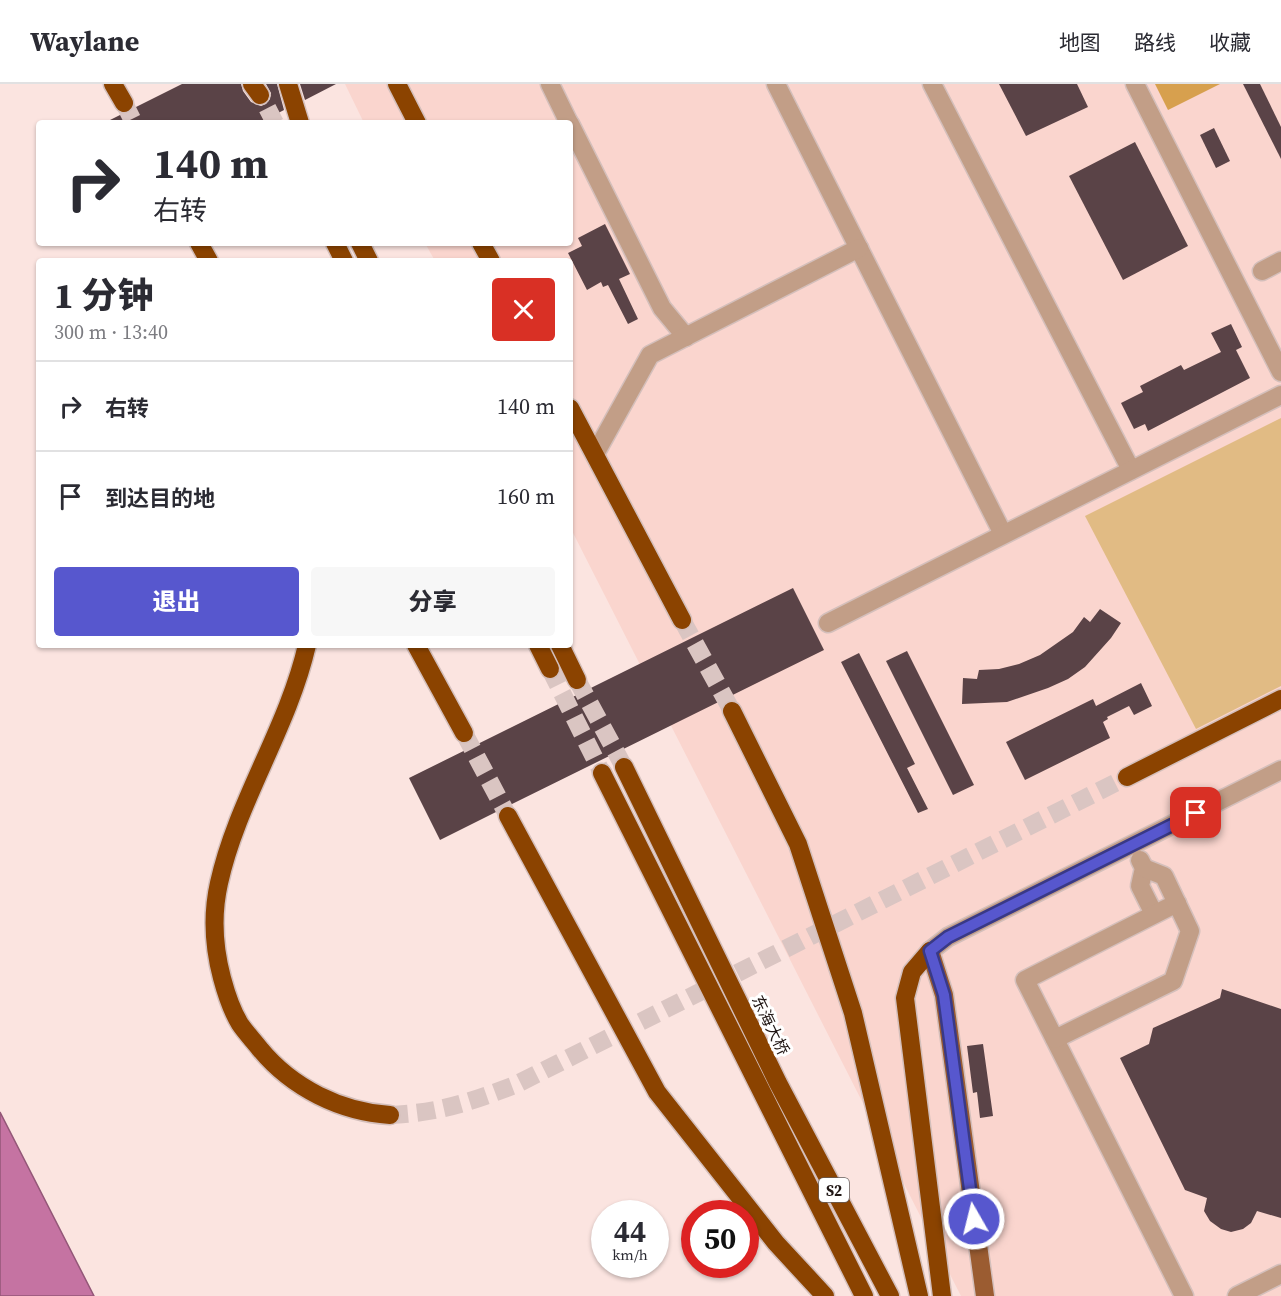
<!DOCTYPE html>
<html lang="zh">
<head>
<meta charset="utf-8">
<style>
  body { margin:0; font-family:"Source Serif 4","Noto Sans SC",serif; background:#f7f7f7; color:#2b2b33; height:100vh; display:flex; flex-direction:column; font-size:22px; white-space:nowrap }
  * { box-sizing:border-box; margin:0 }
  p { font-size:20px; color:#7c7c81 }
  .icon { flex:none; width:33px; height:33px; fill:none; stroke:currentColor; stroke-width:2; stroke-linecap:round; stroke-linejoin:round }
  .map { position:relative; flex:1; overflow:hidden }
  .panel { position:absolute; left:36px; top:174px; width:537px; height:390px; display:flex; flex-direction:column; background:#fff; border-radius:6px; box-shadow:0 2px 4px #0004 }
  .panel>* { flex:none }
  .top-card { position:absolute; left:36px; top:36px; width:537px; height:126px; border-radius:6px; box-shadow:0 2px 4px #0004; background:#fff; color:#2b2b33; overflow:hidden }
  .speed { position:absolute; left:591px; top:1116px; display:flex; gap:12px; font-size:30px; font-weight:700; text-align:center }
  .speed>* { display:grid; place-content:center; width:78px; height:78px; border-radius:50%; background:#fff; box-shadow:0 2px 4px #0004; line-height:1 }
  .speed small { font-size:15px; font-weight:400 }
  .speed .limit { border:9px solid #d22; background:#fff; color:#111 }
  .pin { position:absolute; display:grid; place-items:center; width:51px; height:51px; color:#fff; margin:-26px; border-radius:12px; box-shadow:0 3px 9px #0006 }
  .me { position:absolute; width:66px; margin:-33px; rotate:352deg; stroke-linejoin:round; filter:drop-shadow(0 0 4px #0008) }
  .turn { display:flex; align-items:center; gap:21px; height:126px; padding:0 18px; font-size:27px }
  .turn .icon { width:78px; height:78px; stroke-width:2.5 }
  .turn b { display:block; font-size:42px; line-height:51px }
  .round { display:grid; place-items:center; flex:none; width:63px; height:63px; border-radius:6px; background:#f7f7f7 }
  .summary { display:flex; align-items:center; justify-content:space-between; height:102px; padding:0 18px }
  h1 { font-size:36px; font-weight:800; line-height:45px }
  .cta { display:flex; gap:12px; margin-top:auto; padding:12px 18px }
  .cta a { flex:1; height:69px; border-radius:6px; background:#5757ce; color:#fff; font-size:24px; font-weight:800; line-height:69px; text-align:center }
  .cta a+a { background:#f7f7f7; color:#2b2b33 }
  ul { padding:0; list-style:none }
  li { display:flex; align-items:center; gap:18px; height:90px; padding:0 18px; border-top:2px solid #e1e1e2 }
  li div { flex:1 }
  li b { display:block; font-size:22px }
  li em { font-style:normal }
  header { display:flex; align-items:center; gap:36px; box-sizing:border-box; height:84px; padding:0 30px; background:#fff; border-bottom:2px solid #e1e1e2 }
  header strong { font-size:28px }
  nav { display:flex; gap:33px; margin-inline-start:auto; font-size:21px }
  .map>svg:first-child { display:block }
  .built { fill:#fad5ce }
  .green { fill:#e1bb84 }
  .forest { fill:#d7a04e }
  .water { fill:#c573a2; stroke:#945778; stroke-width:1.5 }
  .building { fill:#5a4347 }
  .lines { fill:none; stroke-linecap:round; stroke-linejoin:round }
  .highway-tunnel { stroke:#dac5c2; stroke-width:18; stroke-dasharray:18 9; stroke-linecap:butt }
  .minor-casing { stroke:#d4bfbb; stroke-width:21 }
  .major-casing { stroke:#d4bfbb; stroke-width:21 }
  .highway-casing { stroke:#d4bfbb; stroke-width:21 }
  .minor { stroke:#c29e87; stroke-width:18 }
  .major { stroke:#9b5c31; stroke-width:18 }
  .highway { stroke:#8b4300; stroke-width:18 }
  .route-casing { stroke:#393986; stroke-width:15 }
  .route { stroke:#5757ce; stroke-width:10 }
  .labels { text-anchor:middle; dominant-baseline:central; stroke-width:6; stroke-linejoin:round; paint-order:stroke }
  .shield { fill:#fff; stroke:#645d5b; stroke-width:1.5 }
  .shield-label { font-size:15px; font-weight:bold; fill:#211715 }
  .street-label { font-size:16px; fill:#211715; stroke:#fff }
</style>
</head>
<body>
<header>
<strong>Waylane</strong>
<nav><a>地图</a><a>路线</a><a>收藏</a></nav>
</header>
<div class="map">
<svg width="1281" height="1212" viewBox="0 0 1281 1212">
  <rect width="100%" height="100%" fill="#fbe4e0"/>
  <path class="built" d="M345,0h936v1212h-320l-391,-769v-266h-135l-10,-18h145v-120h-206z"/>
  <path class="green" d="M1281,334v268l-85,43 -111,-213z"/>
  <path class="forest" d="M1155,0h65l-52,26z"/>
  <path class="water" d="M0,1028l94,184h-94z"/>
  <g class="building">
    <path d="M182,0h59l2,7 8,11 10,4 5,-2 4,-5 1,-6 -5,-9h11l7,26 -25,13h-155l18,-9 7,-1 5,-5z"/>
    <path d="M300,0h36l-31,16z"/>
    <path d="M999,0h78l11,23 -62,29z"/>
    <path d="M1243,0h17l21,43v32z"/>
    <path d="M1214,44l16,33 -14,7 -16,-33z"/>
    <path d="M1135,58l53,104 -65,34 -54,-104z"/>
    <path d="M605,140l25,50 -11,5 19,40 -10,5 -20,-39 -5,2 -2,-5 -14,8 -19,-37 14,-7 -4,-8z"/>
    <path d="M1231,240l11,23 -6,3 14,28 -102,53 -3,-7 -11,5 -13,-26 22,-11 -3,-6 41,-21 3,5 37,-18 -10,-19z"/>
    <path d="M793,504l31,62 -314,155 -7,1 -5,5 -58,29 -31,-62z"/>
    <path d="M1100,525l21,14 -10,15 -26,29 -17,12 -20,9 -41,14 -45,2 1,-26 14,1 2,-9 20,-1 20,-5 21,-9 33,-23 11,-15 6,5z"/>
    <path d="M907,567l67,134 -21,10 -67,-134z"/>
    <path d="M859,569l56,111 -8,4 21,41 -10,4 -77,-151z"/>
    <path d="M1141,599l11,23 -18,9 -5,-9 -22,11 1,2 -5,3 7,16 -85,42 -19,-38 87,-43 3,7z"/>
    <path d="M1222,905l59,20v209l-24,-7 -6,12 -8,6 -12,3 -10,-3 -11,-8 -6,-10 3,-13 -22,-8 -65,-132 29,-14 4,-16 67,-30z"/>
    <path d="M983,960l10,72 -13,2 -3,-26 -4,1 -6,-47z"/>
  </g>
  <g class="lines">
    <g class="highway-tunnel">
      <path d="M255,0l20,39"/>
      <path d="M124,19l10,20"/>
      <path d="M682,536l50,91"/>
      <path d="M550,585l52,104"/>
      <path d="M577,596l47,87"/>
      <path d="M464,649l44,83"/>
      <path d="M390,1031c49,-2 80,-13 125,-30l612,-308"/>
    </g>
    <g class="minor-casing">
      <g id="minor">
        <path d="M550,0l19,39"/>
        <path d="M776,0l227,450"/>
        <path d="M932,0l199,386"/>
        <path d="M1135,0l146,288"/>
        <path d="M570,40l92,184 24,29"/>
        <path d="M1262,187l19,-10"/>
        <path d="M595,370l55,-99 209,-107"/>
        <path d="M828,539l453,-228"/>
        <path d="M1140,776l4,8 -4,18 14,28"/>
        <path d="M1177,819l-152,77 159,316"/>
        <path d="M930,867l18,-14 333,-167"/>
        <path d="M1055,955l118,-58 17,-50 -26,-55 -20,-8"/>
        <path d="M1237,1212l44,-22"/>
      </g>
    </g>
    <g class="major-casing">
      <path id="major" d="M930,867l14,44 41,301"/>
    </g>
    <g class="highway-casing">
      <g id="highway">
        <path d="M113,0l11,19"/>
        <path d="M252,0l8,11"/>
        <path d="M288,0l12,39"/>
        <path d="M397,0l20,39"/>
        <path d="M199,159l10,18"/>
        <path d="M335,159l9,18"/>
        <path d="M360,159l9,18"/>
        <path d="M481,159l10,18"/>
        <path d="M570,324l112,212"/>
        <path d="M307,561c-19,83 -70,156 -88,238 -7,31 -5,65 3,95 4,15 10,33 18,46 6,9 14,17 20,25 32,39 81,63 130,66"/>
        <path d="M416,561l48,88"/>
        <path d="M538,561l12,24"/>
        <path d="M560,561l17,35"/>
        <path d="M732,627l66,133 55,169 66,283"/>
        <path d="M624,683l154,316 112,213"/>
        <path d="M602,689l262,523"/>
        <path d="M1127,693l154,-78"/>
        <path d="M508,732l149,276 119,151 49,53"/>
        <path d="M930,867l-18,21 -7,26 37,298"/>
      </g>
    </g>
    <use href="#minor" class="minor"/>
    <use href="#major" class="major"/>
    <use href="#highway" class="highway"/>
  </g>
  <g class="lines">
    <g class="route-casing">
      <path id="route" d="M974,1135l-30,-224 -14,-44 18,-14 248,-124"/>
    </g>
    <use href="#route" class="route"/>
  </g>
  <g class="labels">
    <rect class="shield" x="819" y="1094" width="30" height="24" rx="4.5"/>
    <g class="shield-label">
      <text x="834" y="1106">S2</text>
    </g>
    <g class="street-label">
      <text transform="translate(771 941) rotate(64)">东海大桥</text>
    </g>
  </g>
</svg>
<div class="speed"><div>44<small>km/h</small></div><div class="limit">50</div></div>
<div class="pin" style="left:1196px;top:729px;background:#d93025"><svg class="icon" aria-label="arrive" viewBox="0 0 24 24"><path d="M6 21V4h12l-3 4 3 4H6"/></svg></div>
<svg class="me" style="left:974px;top:1135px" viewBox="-20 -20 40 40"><circle r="17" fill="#5757ce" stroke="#fff" stroke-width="3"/><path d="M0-11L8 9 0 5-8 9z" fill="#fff"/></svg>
<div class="top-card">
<div class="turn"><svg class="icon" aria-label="right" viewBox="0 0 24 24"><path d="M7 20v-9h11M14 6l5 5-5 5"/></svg><div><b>140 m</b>右转</div></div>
</div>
<section class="panel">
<div class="summary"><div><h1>1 分钟</h1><p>300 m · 13:40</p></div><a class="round" style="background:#d93025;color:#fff"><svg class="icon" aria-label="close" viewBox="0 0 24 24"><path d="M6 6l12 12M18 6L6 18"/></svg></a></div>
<ul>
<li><svg class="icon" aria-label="right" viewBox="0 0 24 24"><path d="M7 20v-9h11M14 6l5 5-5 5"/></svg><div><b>右转</b></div><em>140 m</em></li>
<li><svg class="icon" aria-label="arrive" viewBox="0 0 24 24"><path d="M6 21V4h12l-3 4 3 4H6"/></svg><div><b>到达目的地</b></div><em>160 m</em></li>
</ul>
<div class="cta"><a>退出</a><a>分享</a></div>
</section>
</div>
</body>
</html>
